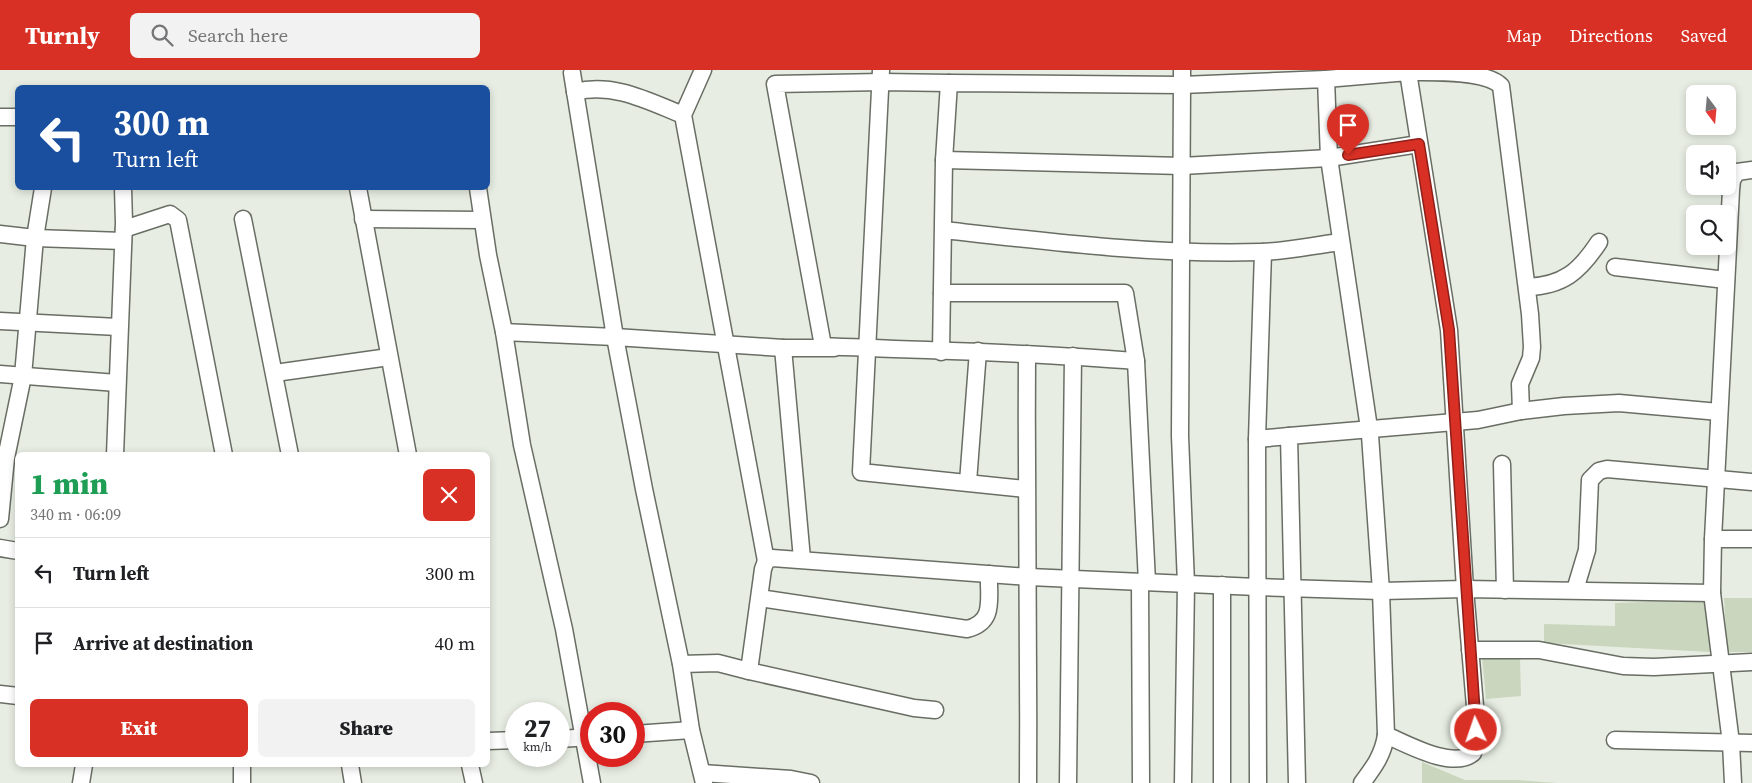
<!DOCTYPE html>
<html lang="en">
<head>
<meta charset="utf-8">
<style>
  body { margin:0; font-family:"Source Serif 4",serif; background:#f2f2f2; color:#202124; height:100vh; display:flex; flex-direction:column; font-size:19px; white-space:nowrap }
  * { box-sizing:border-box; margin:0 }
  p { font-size:16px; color:#757577 }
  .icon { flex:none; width:28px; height:28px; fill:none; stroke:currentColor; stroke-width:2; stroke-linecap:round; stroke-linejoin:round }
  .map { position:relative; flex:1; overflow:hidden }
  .sheet { position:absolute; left:15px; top:382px; width:475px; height:315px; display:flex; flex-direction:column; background:#fff; border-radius:8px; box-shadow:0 2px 8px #0003 }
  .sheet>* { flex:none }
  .guide { position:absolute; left:15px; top:15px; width:475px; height:105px; border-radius:8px; box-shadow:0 2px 8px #0003; background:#1a4fa0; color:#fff; overflow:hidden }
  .needle { width:32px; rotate:164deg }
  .buttons { position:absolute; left:1686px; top:15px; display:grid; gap:10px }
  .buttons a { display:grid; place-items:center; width:50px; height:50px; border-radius:8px; background:#fff; box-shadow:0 2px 8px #0003; font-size:25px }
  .speed { position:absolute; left:505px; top:632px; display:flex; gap:10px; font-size:25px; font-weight:700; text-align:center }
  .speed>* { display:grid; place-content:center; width:65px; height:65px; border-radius:50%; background:#fff; box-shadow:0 2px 8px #0003; line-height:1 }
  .speed small { font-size:12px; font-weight:400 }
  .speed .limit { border:8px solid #d22; background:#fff; color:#111 }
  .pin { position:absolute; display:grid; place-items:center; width:42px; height:42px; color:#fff; margin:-51px -21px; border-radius:50% 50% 50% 0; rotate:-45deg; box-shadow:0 0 5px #0007 }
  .pin .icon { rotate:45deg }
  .me { position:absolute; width:55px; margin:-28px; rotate:357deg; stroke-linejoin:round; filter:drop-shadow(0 0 4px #0008) }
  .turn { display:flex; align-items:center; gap:18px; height:105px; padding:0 15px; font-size:22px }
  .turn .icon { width:65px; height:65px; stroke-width:2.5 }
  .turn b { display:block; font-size:35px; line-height:42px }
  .round { display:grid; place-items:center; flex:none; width:52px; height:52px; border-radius:8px; background:#f2f2f2 }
  .headline { display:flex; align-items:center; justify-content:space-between; height:85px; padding:0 15px }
  h1 { font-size:30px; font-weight:800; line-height:38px; color:#1e9e55 }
  .action { display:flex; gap:10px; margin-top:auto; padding:10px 15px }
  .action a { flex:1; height:58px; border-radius:8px; background:#d93025; color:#fff; font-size:20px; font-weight:800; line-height:58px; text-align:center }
  .action a+a { background:#f2f2f2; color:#202124 }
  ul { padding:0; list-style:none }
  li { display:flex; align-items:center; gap:15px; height:70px; padding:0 15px; border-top:1px solid #e0e0e0 }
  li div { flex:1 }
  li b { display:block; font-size:19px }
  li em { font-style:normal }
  header { display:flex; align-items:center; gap:30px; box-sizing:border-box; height:70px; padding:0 25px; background:#d93025; color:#fff }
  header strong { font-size:24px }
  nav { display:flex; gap:28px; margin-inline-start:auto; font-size:18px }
  .search { width:350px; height:45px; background:#f2f2f2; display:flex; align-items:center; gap:12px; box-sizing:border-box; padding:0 18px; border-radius:8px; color:#757577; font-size:19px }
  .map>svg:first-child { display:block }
  .green { fill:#cad7be }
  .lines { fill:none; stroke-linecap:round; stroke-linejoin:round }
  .street-casing { stroke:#696e64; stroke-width:19 }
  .street { stroke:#fff; stroke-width:16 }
  .route-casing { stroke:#8d1f18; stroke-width:12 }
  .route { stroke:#d93025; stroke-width:9 }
</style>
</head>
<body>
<header>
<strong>Turnly</strong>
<div class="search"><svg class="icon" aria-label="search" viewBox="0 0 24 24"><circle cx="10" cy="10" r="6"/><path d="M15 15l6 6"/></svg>Search here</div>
<nav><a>Map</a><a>Directions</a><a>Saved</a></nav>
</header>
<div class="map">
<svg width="1752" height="713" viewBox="0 0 1752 713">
  <rect width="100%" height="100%" fill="#e7ede2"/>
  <g class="green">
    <path d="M1724,528h28v54h-25z"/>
    <path d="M1705,530l5,52 -166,-9v-19l71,2v-23z"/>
    <path d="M1482,587l38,1 1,38 -35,3z"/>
    <path d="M1422,692l43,18h52l40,3h-135z"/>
  </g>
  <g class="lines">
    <g class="street-casing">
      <g id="street">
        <path d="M703,0l-20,45 83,446"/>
        <path d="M881,0l-20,402 165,17"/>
        <path d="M1182,0v15l144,-6 3,79 41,277 11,156 5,144c-3,20 -12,32 -24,48"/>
        <path d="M1408,2c23,0 78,-2 93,14l29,228 2,33 -1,11 -11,26 1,27"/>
        <path d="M949,13l-67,-1 -107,2 48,262c105,5 209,6 313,15"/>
        <path d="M575,22c38,-10 73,9 108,23"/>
        <path d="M0,47h18"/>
        <path d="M944,90l238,6 147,-8 90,-14"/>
        <path d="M358,118l50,267"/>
        <path d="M478,118l10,67 16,77 18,113 42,184 28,154"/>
        <path d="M243,149l47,236"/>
        <path d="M363,149l119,1"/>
        <path d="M124,159l46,-15 8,6 46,235"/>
        <path d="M944,160c106,12 211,25 317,22 27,-1 54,-7 80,-10"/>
        <path d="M0,164l35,4 88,3"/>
        <path d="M1263,182l-6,187 32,-3"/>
        <path d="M1615,197l111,13"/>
        <path d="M1527,217c36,-1 53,-16 72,-45"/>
        <path d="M942,223h183l11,68 11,221"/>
        <path d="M0,251l118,6"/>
        <path d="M504,262l111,5 -43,-264"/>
        <path d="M941,282l3,-192 5,-77 233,2 -2,351 6,148 -3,199"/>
        <path d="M1027,284c-1,143 2,286 1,429"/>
        <path d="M275,303l114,-16"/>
        <path d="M0,304l117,9"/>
        <path d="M1257,369l1,344"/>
        <path d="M115,385l9,-232 -1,-35"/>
        <path d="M1502,394l3,126"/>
        <path d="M968,412l10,-131"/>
        <path d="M0,449l6,-61 17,-82 12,-138 8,-50"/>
        <path d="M1713,469h39"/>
        <path d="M0,478l18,3"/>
        <path d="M802,489l-19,-211h51"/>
        <path d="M1140,512l1,201"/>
        <path d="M1575,520l12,-40 3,-70 9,-9 8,-2 145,13"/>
        <path d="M760,528l207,31c29,-7 21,-31 22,-55"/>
        <path d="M1470,580h69l84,16 31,1 98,-5"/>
        <path d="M681,594l37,-1 31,8 14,-102 3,-8 6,-3 257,19 228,10 124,4 84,-2 -16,-259 -41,-258 -82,7"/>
        <path d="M749,601l165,37 21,2"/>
        <path d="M0,624l18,2"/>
        <path d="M634,664l57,-4"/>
        <path d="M1386,665c21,9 67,35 87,18l3,-11v-24l-11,-129 247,4"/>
        <path d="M559,669l32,-2"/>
        <path d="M1615,670l137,3"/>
        <path d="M488,671l28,-1"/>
        <path d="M242,695v18"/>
        <path d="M350,695l3,18"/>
        <path d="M470,695l4,18"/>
        <path d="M702,703l89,6 20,4"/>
        <path d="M81,713l3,-18"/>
        <path d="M704,713l-13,-53 -10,-66 -37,-175 -29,-152 168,11"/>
        <path d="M1068,713l5,-427"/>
        <path d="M1222,713v-198"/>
        <path d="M1297,713l-8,-347 189,-16 43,-9 43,-5 55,-3 100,9"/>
        <path d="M1733,713l-2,-40 -19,-150 1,-54 18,-349 1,-10 5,-8 15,-2"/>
      </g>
    </g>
    <use href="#street" class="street"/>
  </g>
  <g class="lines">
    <g class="route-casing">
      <path id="route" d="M1348,85l71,-11 30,186 27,400"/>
    </g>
    <use href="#route" class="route"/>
  </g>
</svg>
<div class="buttons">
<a><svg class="needle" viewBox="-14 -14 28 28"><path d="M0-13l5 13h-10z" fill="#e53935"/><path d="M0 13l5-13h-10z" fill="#757577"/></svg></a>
<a><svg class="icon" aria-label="sound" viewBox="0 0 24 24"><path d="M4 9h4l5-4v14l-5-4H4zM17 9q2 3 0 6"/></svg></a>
<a><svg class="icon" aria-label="search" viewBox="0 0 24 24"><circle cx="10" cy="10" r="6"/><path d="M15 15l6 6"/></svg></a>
</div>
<div class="speed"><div>27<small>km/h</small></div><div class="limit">30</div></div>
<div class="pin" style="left:1348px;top:85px;background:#d93025"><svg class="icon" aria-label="arrive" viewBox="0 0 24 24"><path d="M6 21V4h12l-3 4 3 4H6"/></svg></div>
<svg class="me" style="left:1476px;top:660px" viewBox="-20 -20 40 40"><circle r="17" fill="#d93025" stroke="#fff" stroke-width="3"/><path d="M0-11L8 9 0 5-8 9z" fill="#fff"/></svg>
<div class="guide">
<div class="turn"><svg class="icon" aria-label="left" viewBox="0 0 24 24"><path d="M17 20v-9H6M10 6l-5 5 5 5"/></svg><div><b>300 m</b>Turn left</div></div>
</div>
<section class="sheet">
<div class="headline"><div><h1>1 min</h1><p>340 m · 06:09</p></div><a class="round" style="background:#d93025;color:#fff"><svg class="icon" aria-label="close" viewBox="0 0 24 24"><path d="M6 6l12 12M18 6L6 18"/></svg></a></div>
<ul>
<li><svg class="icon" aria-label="left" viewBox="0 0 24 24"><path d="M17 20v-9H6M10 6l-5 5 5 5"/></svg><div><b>Turn left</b></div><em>300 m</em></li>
<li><svg class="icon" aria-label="arrive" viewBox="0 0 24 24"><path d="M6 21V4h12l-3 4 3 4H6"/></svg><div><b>Arrive at destination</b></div><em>40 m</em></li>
</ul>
<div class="action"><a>Exit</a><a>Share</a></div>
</section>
</div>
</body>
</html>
